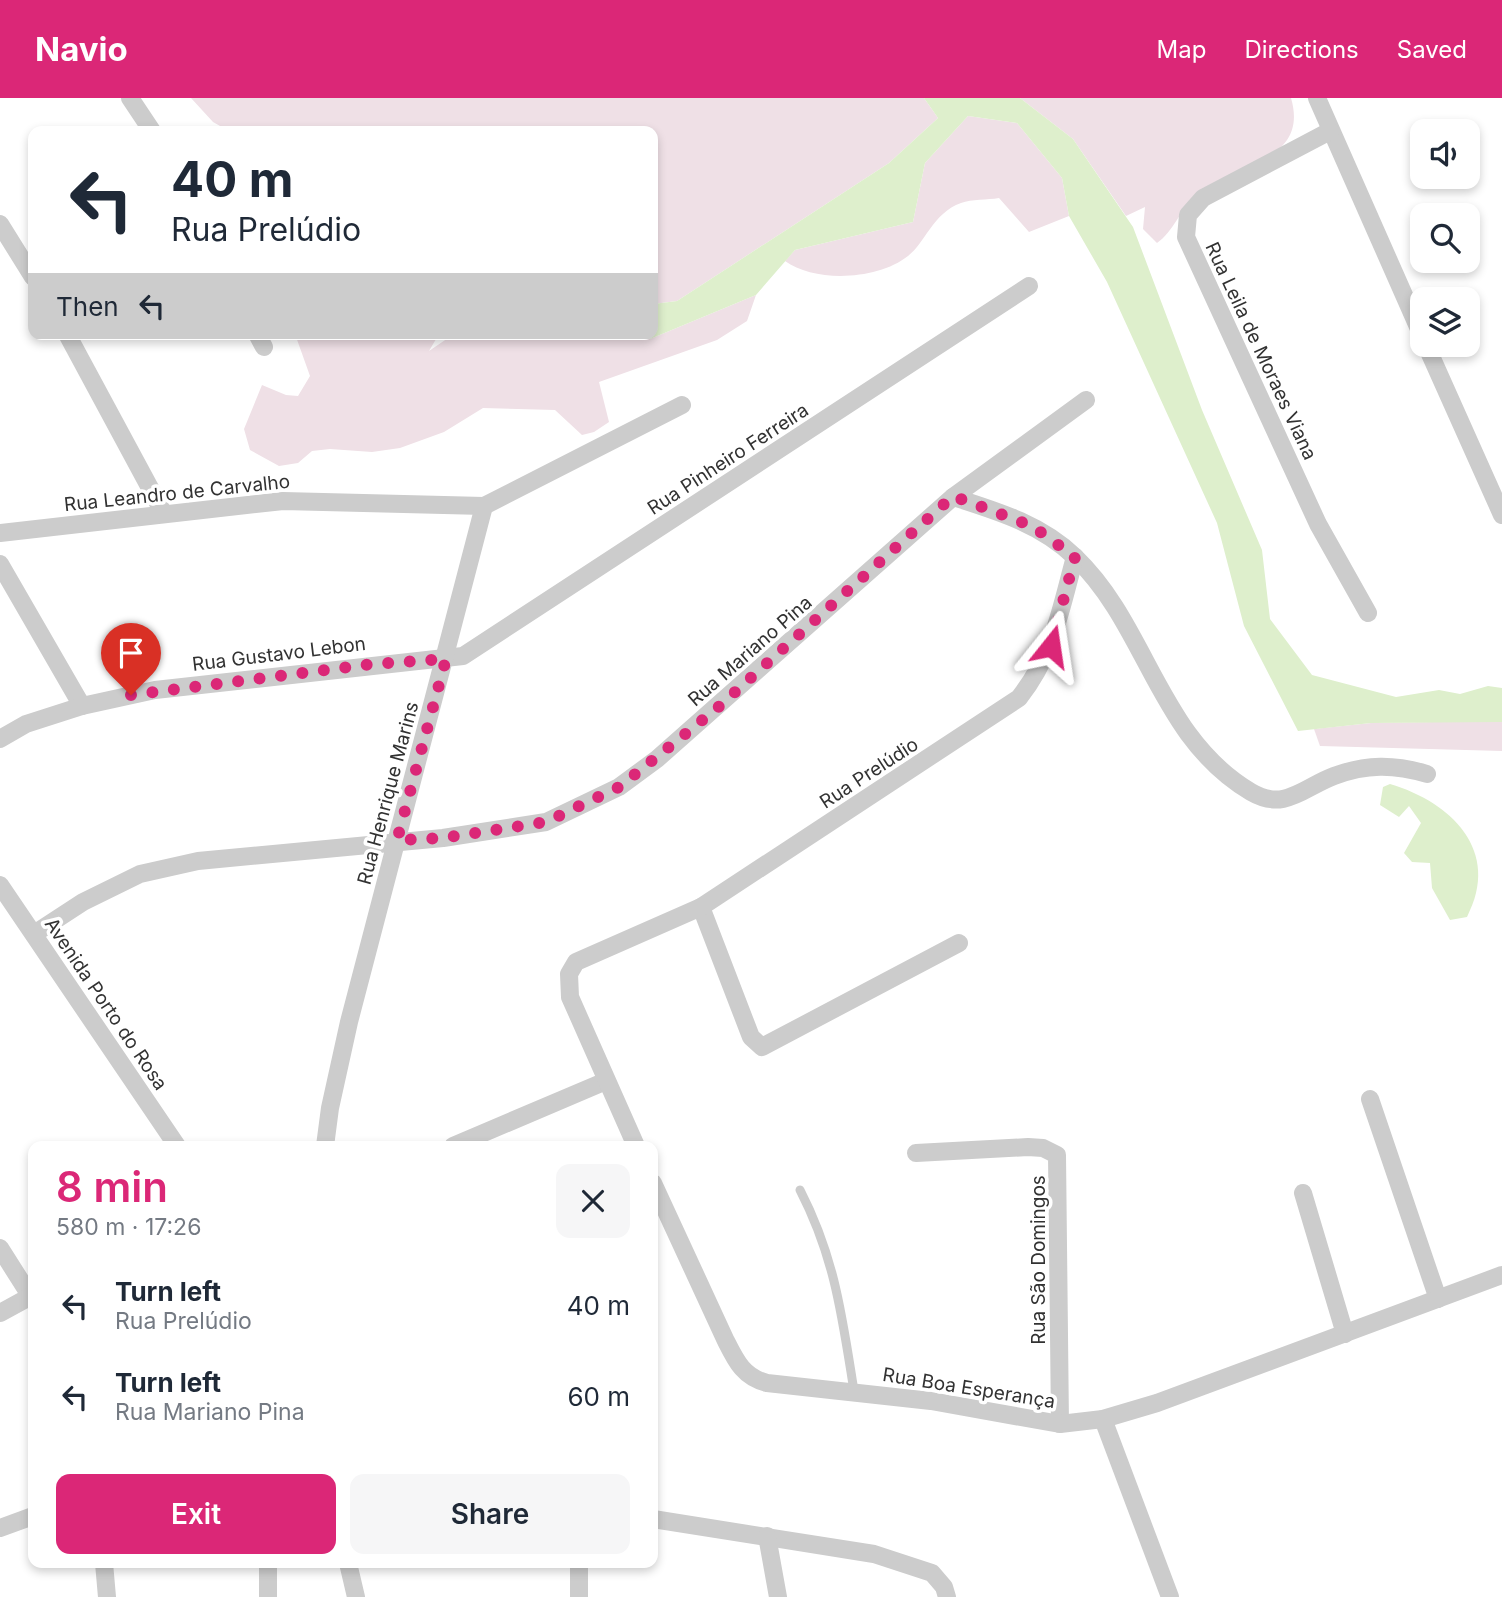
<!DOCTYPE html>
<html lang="en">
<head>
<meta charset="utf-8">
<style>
  body { margin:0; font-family:Inter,sans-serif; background:#f6f6f7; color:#1f2937; height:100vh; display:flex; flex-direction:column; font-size:26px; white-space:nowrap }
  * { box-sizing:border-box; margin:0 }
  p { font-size:23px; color:#747a83 }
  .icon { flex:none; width:38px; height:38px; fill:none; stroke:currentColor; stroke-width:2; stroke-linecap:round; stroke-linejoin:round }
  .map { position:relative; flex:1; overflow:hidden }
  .details { position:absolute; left:28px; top:1043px; width:630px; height:427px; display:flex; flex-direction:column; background:#fff; border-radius:14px; box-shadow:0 4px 10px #0003 }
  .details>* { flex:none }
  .guide { position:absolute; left:28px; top:28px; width:630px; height:214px; border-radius:14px; box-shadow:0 4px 10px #0003; background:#fff; color:#1f2937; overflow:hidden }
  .tools { position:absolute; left:1410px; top:21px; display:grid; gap:14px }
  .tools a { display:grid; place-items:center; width:70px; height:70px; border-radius:14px; background:#fff; box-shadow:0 4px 10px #0003; font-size:35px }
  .pin { position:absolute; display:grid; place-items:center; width:60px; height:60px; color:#fff; margin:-72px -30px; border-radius:50% 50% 50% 0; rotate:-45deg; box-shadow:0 0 7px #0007 }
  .pin .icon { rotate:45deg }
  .me { position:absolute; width:77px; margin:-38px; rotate:15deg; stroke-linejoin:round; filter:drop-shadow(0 0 5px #0008) }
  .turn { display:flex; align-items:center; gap:24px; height:147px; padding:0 28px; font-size:32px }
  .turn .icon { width:91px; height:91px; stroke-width:2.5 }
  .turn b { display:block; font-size:49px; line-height:60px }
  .then { display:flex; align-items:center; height:66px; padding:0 28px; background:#0003; gap:14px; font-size:26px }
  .round { display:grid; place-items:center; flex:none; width:74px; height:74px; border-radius:14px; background:#f6f6f7 }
  .headline { display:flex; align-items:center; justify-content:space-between; height:119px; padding:0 28px }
  h1 { font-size:42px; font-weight:600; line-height:52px; color:#db2777 }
  .cta { display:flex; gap:14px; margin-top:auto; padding:14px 28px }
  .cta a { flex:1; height:80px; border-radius:14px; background:#db2777; color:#fff; font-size:28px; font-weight:600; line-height:80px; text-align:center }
  .cta a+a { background:#f6f6f7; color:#1f2937 }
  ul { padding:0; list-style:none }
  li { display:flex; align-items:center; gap:21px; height:91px; padding:0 28px }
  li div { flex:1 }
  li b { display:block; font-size:26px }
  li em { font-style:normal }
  header { display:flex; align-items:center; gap:42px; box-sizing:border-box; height:98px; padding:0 35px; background:#db2777; color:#fff }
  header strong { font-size:33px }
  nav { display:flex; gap:38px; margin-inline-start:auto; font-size:24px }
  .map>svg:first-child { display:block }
  .green { fill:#efe0e6 }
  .water { fill:#deefcc }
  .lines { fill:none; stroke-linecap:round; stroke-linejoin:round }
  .lane { stroke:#ccc; stroke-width:9 }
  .street { stroke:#ccc; stroke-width:18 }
  .route { stroke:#db2777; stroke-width:12; stroke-dasharray:0 21.6 }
  .labels { text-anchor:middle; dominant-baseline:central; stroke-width:7; stroke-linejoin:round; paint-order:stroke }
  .street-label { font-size:19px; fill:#323232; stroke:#fff }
</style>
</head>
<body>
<header>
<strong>Navio</strong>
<nav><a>Map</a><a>Directions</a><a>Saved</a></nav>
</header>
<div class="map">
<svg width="1502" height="1499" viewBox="0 0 1502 1499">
  <rect width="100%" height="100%" fill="#fff"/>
  <g class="green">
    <path d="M191,0h733l14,20 -49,45 -212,138 -24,3v-173h-424l-16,-9z"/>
    <path d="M1020,0h271c19,65 -59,66 -94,96 -17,16 -24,38 -40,49l-14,-14 2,-22 -19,9 -53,-77z"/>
    <path d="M968,18l49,7 45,55 7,38 -40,16 -30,-34c-12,2 -27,1 -38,5 -28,10 -36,40 -53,53 -30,24 -93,27 -123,5l10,-11 118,-28 12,-59z"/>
    <path d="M756,197l-9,26 -30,19 -118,42 10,40 -15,10 -12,3 -27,-25 -72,-2 -39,24 -44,16 -28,4 -42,-3 -18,2 -14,12 -19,3 -29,-16 -6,-21 18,-44 24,10 12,1 12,-20 -15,-42h144l-10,17 25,-17h167l29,5z"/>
    <path d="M1498,623l4,1v29l-182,-5 -6,-17 57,-6z"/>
  </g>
  <g class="water">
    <path d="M924,0h96l53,41 60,88 69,183 60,140 8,69 42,56 84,22 43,-7 21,4 28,-8 14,2v34l-131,1 -73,8 -54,-105 -27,-103 -110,-241 -38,-66 -7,-38 -45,-55 -49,-7 -43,47 -12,59 -118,28 -39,45 -106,44 -29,-5h32v-30l24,-3 212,-138 49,-45z"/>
    <path d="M1390,686c61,18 112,67 77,133l-17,3 -18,-32 -2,-25 -18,-1 -8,-9 17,-30 -12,-17 -10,11 -19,-12 3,-18z"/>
  </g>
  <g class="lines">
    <path class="lane" d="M800,1092c35,68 42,126 54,201"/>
    <g class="street">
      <path d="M130,0l22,33"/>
      <path d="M1317,0l106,240"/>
      <path d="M1330,33l-127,67 -15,17 -2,22 132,287 50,89"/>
      <path d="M0,126l33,53"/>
      <path d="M67,236l97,180"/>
      <path d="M257,236l7,13"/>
      <path d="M1426,247l76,170"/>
      <path d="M953,399c44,14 88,27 122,60 73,70 83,180 176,235 34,20 53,-5 83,-16 32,-12 60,-12 93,-2"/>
      <path d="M0,435l283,-32 201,5 198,-101"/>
      <path d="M0,466l82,142"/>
      <path d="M0,641l26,-15 56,-18 73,-16 308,-34 566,-370"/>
      <path d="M0,787l177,261"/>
      <path d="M701,809l50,130 11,10 197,-104"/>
      <path d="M34,836l49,-32 57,-28 58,-13 245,-23 103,-16 73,-35 38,-28 296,-262 133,-97"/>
      <path d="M1370,1001l68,200"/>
      <path d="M325,1048l5,-38 19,-86 135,-516"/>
      <path d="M453,1048l153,-65"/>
      <path d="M636,1048l-66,-149 -1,-23 7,-12 125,-55 318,-209c35,-45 41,-87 56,-141"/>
      <path d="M916,1055l112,-6 15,1 14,7 3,269"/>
      <path d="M653,1085l72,156c11,22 18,38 42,44l164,18 129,23 43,-5 54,-16 345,-128"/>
      <path d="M1303,1095l42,141"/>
      <path d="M0,1150l31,49"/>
      <path d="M0,1215l33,-18"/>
      <path d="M1103,1321l67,178"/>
      <path d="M653,1421l221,35 58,19 12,14 3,10"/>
      <path d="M0,1430l33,-12"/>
      <path d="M767,1438l11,61"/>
      <path d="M104,1465l3,34"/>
      <path d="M268,1465v34"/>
      <path d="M348,1465l8,34"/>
      <path d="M579,1499v-34"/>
    </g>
  </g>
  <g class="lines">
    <path class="route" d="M131,597l241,-31 74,-5 -49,181 46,-2 103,-16 73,-35 96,-77 238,-214 79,30 43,31 -24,89"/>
  </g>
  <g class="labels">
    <g class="street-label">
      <text transform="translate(1261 253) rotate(65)">Rua Leila de Moraes Viana</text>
      <text transform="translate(728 361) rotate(-33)">Rua Pinheiro Ferreira</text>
      <text transform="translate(177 395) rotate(-6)">Rua Leandro de Carvalho</text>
      <text transform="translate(750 553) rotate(-41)">Rua Mariano Pina</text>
      <text transform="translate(279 556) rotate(-7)">Rua Gustavo Lebon</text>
      <text transform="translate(869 675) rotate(-33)">Rua Prelúdio</text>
      <text transform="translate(388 695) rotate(-75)">Rua Henrique Marins</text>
      <text transform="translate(106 906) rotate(56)">Avenida Porto do Rosa</text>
      <text transform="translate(1038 1162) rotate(-90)">Rua São Domingos</text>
      <text transform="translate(969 1290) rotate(9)">Rua Boa Esperança</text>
    </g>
  </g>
</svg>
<div class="tools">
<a><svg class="icon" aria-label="sound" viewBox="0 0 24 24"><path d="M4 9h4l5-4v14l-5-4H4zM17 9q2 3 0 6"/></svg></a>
<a><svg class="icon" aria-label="search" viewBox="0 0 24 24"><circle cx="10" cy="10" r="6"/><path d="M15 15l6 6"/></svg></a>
<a><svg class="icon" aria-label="layers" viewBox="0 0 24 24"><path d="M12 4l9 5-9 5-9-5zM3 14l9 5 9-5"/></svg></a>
</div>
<div class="pin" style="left:131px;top:597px;background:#d93025"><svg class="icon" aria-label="arrive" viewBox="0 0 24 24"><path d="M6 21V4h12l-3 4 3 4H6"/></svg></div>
<svg class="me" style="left:1051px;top:548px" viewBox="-20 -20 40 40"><path d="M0-17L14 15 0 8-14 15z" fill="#db2777" stroke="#fff" stroke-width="4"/></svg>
<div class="guide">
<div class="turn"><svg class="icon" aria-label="left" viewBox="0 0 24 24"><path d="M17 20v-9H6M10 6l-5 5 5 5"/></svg><div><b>40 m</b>Rua Prelúdio</div></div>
<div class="then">Then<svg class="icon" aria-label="left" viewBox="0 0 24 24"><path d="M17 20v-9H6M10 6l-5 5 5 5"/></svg></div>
</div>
<section class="details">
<div class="headline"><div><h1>8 min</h1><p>580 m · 17:26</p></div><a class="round"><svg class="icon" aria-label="close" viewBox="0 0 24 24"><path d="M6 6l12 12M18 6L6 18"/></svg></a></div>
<ul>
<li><svg class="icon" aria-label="left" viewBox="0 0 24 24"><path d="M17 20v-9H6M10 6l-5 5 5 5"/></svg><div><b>Turn left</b><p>Rua Prelúdio</p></div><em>40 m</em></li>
<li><svg class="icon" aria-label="left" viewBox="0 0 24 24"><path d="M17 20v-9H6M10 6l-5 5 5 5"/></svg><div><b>Turn left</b><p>Rua Mariano Pina</p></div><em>60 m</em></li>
</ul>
<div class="cta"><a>Exit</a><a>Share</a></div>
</section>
</div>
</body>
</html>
